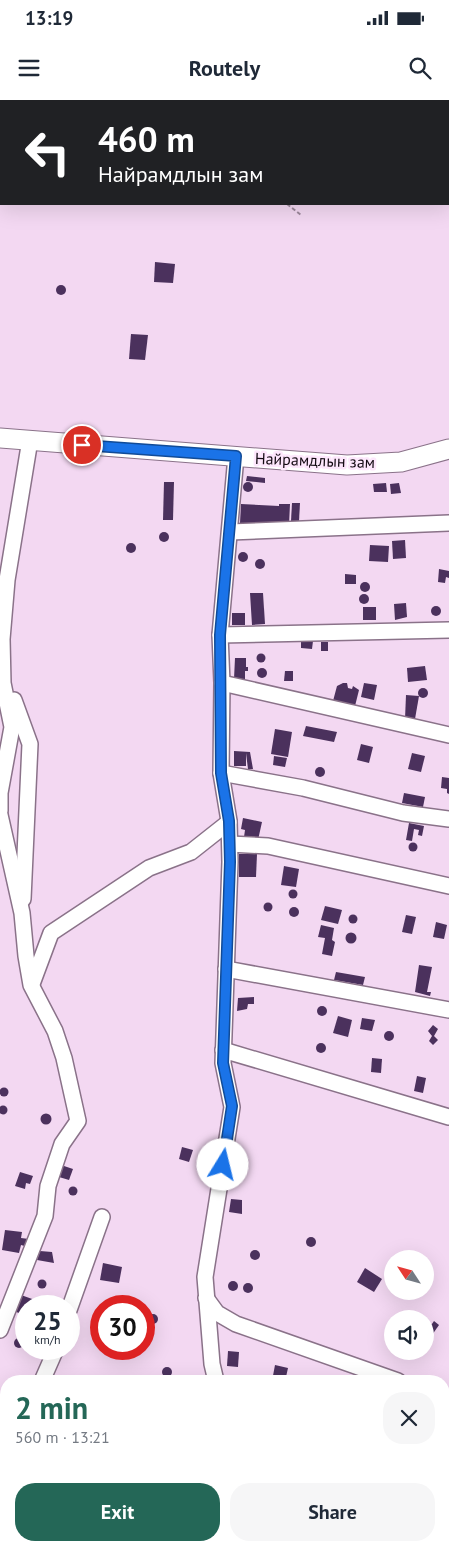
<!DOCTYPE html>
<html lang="en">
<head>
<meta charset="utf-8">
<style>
  body { margin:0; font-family:"PT Sans",sans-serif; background:#f6f6f7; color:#1f2937; height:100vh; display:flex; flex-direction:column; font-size:19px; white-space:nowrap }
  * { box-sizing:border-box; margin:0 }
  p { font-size:16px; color:#747a83 }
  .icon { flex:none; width:28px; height:28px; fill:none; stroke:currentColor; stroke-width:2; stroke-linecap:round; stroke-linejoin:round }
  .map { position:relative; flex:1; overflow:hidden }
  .sheet { position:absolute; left:0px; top:1275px; width:450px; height:176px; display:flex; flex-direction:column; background:#fff; border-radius:20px 20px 0 0; box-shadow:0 5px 20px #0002 }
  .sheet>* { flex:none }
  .hud { position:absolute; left:0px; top:0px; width:450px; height:105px; box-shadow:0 5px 20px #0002; background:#202124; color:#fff; overflow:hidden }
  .needle { width:32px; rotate:306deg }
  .tools { position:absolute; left:384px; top:1150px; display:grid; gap:10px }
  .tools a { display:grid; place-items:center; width:50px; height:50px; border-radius:50%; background:#fff; box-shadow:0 5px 20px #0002; font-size:25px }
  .speed { position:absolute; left:15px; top:1195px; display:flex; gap:10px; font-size:25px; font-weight:700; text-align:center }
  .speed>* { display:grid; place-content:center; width:65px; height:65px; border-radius:50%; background:#fff; box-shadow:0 5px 20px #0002; line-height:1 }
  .speed small { font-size:12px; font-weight:400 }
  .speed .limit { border:8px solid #d22; background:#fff; color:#111 }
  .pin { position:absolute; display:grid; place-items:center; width:42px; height:42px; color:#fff; margin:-21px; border:2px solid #fff; border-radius:50%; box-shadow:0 1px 5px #0007 }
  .me { position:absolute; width:55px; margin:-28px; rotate:9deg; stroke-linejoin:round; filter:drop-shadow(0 0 4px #0008) }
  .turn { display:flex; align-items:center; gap:18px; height:105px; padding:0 15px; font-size:22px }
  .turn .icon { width:65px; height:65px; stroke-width:2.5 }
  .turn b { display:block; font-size:35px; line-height:42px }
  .round { display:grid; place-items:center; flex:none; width:52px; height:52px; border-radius:20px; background:#f6f6f7 }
  .summary { display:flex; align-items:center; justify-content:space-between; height:85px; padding:0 15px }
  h1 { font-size:30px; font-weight:700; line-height:38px; color:#246757 }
  .primary-button { display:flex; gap:10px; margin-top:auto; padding:10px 15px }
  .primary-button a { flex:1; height:58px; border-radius:20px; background:#246757; color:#fff; font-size:20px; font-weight:700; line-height:58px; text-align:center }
  .primary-button a+a { background:#f6f6f7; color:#1f2937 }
  .status { display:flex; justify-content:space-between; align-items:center; height:35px; padding:0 25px; background:#fff; direction:ltr }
  .status svg { height:14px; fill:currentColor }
  header { display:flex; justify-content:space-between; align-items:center; height:65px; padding:0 15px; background:#fff; font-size:22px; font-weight:700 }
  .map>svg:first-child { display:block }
  .building { fill:#4b315d }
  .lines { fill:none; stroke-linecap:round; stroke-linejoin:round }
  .minor-casing { stroke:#8a7289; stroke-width:18 }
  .major-casing { stroke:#8a7289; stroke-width:21 }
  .path { stroke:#9c889b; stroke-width:2; stroke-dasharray:4 2.5; stroke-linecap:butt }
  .minor { stroke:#fff; stroke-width:15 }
  .major { stroke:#fff; stroke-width:19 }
  .route-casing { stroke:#114b97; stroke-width:12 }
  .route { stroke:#1a73e8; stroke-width:9 }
  .labels { text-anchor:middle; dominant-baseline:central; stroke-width:5; stroke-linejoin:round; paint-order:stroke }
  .street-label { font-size:16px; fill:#130a12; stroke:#fde7fc }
</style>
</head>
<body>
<div class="status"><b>13:19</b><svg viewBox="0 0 49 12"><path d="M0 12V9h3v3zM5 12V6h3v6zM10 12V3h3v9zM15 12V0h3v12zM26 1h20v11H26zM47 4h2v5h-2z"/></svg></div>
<header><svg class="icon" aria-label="menu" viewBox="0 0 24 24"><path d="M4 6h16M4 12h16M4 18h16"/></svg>Routely<svg class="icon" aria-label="search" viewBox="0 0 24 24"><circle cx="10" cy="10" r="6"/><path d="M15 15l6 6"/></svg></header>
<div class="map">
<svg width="449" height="1451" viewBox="0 0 449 1451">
  <rect width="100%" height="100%" fill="#f3d8f2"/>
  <g class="building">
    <path d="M155,162l20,2 -2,19 -19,-1z"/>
    <circle cx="61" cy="190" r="5"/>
    <path d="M131,234l17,1 -3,25 -16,-1z"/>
    <path d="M247,376l18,2v5l-19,-2z"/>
    <path d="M164,382h10l-1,38h-10z"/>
    <circle cx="248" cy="387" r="5"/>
    <path d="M386,383l1,9h-13l-1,-8z"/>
    <path d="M399,383l2,10 -10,1 -1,-10z"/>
    <path d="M292,403h8l-1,18h-8z"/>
    <path d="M241,404l38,2v-2h11l-1,21 -49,-2z"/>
    <circle cx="164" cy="437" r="5"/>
    <path d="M405,440l1,18 -13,1 -1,-18z"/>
    <circle cx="131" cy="448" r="5"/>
    <path d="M370,445l19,1 -1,16 -19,-1z"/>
    <circle cx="243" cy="457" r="5"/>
    <circle cx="260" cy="464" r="5"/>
    <path d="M439,469l10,2v7l-3,-1 -1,6 -7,-1z"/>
    <path d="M345,474l11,1v9h-11z"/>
    <circle cx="365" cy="487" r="5"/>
    <path d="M250,493h13l2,31 -13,1z"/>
    <circle cx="364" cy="499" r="5"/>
    <path d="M406,503l1,14 -12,3 -1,-16z"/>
    <circle cx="436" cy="511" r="5"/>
    <rect x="363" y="507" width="13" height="13"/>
    <rect x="232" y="513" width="13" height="12"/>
    <path d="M301,541h12l-1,8 -11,-1z"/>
    <rect x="321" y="542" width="7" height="9"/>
    <circle cx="261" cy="558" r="4.5"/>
    <path d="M235,558h11v9h2v4h-3v9l-11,-1z"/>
    <path d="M425,566l2,14 -19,2 -1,-14z"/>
    <circle cx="262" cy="573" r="5"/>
    <path d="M285,571h8v10h-9z"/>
    <path d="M343,583h4l1,5 4,1 1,-3 6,4 -4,16 -22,-5 4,-15z"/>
    <path d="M364,583l13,2 -3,15 -13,-3z"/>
    <circle cx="423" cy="593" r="5"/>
    <path d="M406,595l13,1 -4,23h-10z"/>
    <path d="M306,626l31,6 -3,10 -31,-6z"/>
    <path d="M275,629l17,3 -4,25 -17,-3z"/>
    <path d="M361,644l12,3 -4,16 -12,-3z"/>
    <path d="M234,651l16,1 3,17h-5l-2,-16v13h-12z"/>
    <path d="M412,653l13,3 -4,16 -13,-3z"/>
    <path d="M274,656l13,2 -2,9 -12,-2z"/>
    <circle cx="320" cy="672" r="5"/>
    <path d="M442,677l7,1v16l-2,-1v-4l-6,-1z"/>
    <path d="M404,693l21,4 -2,10 -21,-4z"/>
    <path d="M243,718l19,4 -4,18 -14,-3 1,-7 -4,-1z"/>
    <path d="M409,723l15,3 -2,10 -4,-1 1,-5 -5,-1 -2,12 -6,-1z"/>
    <circle cx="413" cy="747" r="4.5"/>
    <path d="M239,754h18l-1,23h-17z"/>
    <path d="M284,766l15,3 -3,18 -15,-2z"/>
    <circle cx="293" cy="794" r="4.5"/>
    <circle cx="268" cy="807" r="4.5"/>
    <path d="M325,806l17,4 -4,14 -17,-4z"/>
    <circle cx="294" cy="812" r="5"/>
    <circle cx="353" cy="819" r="4.5"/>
    <path d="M406,815l10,2 -4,17 -10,-2z"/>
    <path d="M436,822l11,3 -3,14 -11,-2z"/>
    <path d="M321,825l13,3 -2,12 3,2 -3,14 -10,-2 3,-16 -7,-1z"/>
    <circle cx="351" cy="838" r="5.5"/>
    <path d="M419,865l13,2 -5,25h4l-1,4 -15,-4z"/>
    <path d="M336,872l29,5 -2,8 -29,-5z"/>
    <path d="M254,897v7h-6l-1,5 -10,2 1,-13z"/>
    <circle cx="322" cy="911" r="5"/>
    <path d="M338,916l14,4 -4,17 -15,-4z"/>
    <path d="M362,918l13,2 -3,11 -12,-2z"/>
    <path d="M433,925l5,4 -4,7 4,4 -5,5 -4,-4 3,-5 -4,-5z"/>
    <circle cx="389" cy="936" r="5"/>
    <circle cx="321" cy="948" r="5"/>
    <path d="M372,958l10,1 -1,14 -10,-1z"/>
    <path d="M417,976l9,2 -3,15 -9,-2z"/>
    <circle cx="4" cy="992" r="4.5"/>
    <circle cx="3" cy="1010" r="4.5"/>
    <circle cx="46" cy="1019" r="5.5"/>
    <path d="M182,1047l11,3 -4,12 -10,-3z"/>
    <path d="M61,1065l12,4 -4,11 -10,-3z"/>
    <circle cx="241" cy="1070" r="5"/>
    <path d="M20,1072l13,4 -3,8 -4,-1 -1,6 -10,-3z"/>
    <circle cx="73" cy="1091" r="4.5"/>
    <path d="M231,1099l11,1v14l-13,-2z"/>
    <path d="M5,1130l17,2 -1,6 8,1 -1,8 -7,-2 -2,8 -17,-3z"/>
    <circle cx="311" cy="1142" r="5"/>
    <circle cx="255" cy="1155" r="5"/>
    <path d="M40,1151l12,1 2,11 -17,-3z"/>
    <path d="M103,1163l19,4 -3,16 -19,-3z"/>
    <path d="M365,1168l17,11 -8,13 -17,-10z"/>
    <circle cx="42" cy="1184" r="4.5"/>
    <circle cx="233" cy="1186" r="5"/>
    <circle cx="248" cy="1188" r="5"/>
    <path d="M21,1195l14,5v6h-9v9l-10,-3z"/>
    <circle cx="153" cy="1219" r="5"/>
    <path d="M434,1221l5,4 -7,10 -5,-4z"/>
    <circle cx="19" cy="1243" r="5"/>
    <path d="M228,1251l11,1 -1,15 -11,-1z"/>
    <path d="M275,1265l13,3 -2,9 13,4h-27z"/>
    <circle cx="167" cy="1272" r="5"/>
  </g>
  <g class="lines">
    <g class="minor-casing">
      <g id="minor">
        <path d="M230,432l219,-9"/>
        <path d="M220,535l229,-5"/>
        <path d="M222,583l227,52"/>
        <path d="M14,600l16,44 -7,155"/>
        <path d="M221,673l82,15 100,25 46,6"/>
        <path d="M0,711v-18l12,-66 -9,-44 -1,-44 5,-59 23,-140"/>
        <path d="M0,715l22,98 4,43 5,29 24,46 9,27 14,63 -16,23 -14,42 -3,30 -45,114"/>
        <path d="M230,744l38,2 181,40"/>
        <path d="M226,869l223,41"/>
        <path d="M32,884l19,-51 98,-65 42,-16 38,-30"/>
        <path d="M223,950l226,67"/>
        <path d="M206,1198l11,15 19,11 162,57"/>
        <path d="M69,1210l33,-93"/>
        <path d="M42,1281l14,-32"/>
        <path d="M216,1281l-4,-17 -7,-87 27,-170 -9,-44 7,-201 -1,-41 -8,-48 1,-90 -2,-48 16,-179"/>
        <path d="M444,1299l5,2"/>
        <path d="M0,1361l6,-2"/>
        <path d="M444,1382l5,2"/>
        <path d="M249,1445v6"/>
        <path d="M33,1451l3,-6"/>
      </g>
    </g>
    <g class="major-casing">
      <path id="major" d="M0,338l347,27 54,-3 48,-13"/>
    </g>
    <g class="path">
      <path d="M0,11h1"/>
      <path d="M287,104l14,11"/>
    </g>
    <use href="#minor" class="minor"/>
    <use href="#major" class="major"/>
  </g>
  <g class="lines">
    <g class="route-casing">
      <path id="route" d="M82,345l154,11 -16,179 1,138 8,48 1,41 -7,201 9,43 -9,59"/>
    </g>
    <use href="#route" class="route"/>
  </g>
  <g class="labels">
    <g class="street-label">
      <text transform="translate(315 360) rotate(2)">Найрамдлын зам</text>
    </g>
  </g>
</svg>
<div class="tools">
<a><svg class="needle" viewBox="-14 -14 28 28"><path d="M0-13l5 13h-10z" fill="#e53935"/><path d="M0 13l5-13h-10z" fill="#747a83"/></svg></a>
<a><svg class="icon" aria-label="sound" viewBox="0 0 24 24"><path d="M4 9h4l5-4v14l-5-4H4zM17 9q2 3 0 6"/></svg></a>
</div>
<div class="speed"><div>25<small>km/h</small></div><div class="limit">30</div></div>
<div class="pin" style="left:82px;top:345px;background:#d93025"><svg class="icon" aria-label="arrive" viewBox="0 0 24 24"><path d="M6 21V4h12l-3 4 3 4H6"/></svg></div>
<svg class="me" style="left:223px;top:1065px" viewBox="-20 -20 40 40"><circle r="19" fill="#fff"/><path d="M0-13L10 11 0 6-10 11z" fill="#1a73e8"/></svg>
<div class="hud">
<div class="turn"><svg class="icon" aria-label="left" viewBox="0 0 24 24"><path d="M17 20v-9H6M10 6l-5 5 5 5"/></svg><div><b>460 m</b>Найрамдлын зам</div></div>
</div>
<section class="sheet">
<div class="summary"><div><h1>2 min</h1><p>560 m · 13:21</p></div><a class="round"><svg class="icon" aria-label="close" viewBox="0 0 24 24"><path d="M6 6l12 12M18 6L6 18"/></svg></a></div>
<div class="primary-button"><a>Exit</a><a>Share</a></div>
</section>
</div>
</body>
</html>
